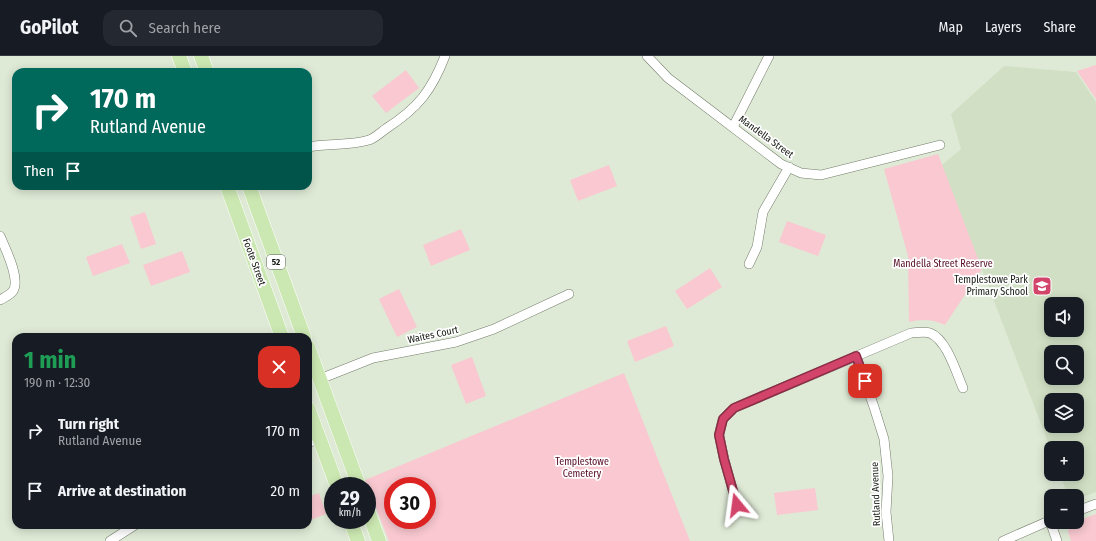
<!DOCTYPE html>
<html lang="en">
<head>
<meta charset="utf-8">
<style>
  body { margin:0; font-family:"Fira Sans Condensed",sans-serif; background:#242831; color:#f1f3f6; height:100vh; display:flex; flex-direction:column; font-size:15px; white-space:nowrap }
  * { box-sizing:border-box; margin:0 }
  p { font-size:13px; color:#9ea1a6 }
  .icon { flex:none; width:22px; height:22px; fill:none; stroke:currentColor; stroke-width:2; stroke-linecap:round; stroke-linejoin:round }
  .map { position:relative; flex:1; overflow:hidden }
  .drawer { position:absolute; left:12px; top:277px; width:300px; height:196px; display:flex; flex-direction:column; background:#171b24; border-radius:12px; box-shadow:0 2px 10px #0003 }
  .drawer>* { flex:none }
  .banner { position:absolute; left:12px; top:12px; width:300px; height:122px; border-radius:12px; box-shadow:0 2px 10px #0003; background:#00695c; color:#fff; overflow:hidden }
  .tools { position:absolute; left:1044px; top:241px; display:grid; gap:8px }
  .tools a { display:grid; place-items:center; width:40px; height:40px; border-radius:8px; background:#171b24; box-shadow:0 2px 10px #0003; font-size:20px }
  .speed { position:absolute; left:324px; top:421px; display:flex; gap:8px; font-size:20px; font-weight:700; text-align:center }
  .speed>* { display:grid; place-content:center; width:52px; height:52px; border-radius:50%; background:#171b24; box-shadow:0 2px 10px #0003; line-height:1 }
  .speed small { font-size:10px; font-weight:400 }
  .speed .limit { border:6px solid #d22; background:#fff; color:#111 }
  .pin { position:absolute; display:grid; place-items:center; width:34px; height:34px; color:#fff; margin:-17px; border-radius:8px; box-shadow:0 2px 6px #0006 }
  .me { position:absolute; width:44px; margin:-22px; rotate:344deg; stroke-linejoin:round; filter:drop-shadow(0 0 3px #0008) }
  .turn { display:flex; align-items:center; gap:14px; height:84px; padding:0 12px; font-size:18px }
  .turn .icon { width:52px; height:52px; stroke-width:2.5 }
  .turn b { display:block; font-size:28px; line-height:34px }
  .then { display:flex; align-items:center; height:38px; padding:0 12px; background:#0003; gap:8px; font-size:15px }
  .round { display:grid; place-items:center; flex:none; width:42px; height:42px; border-radius:12px; background:#242831 }
  .summary { display:flex; align-items:center; justify-content:space-between; height:68px; padding:0 12px }
  h1 { font-size:24px; font-weight:700; line-height:30px; color:#1e9e55 }
  ul { padding:0; list-style:none }
  li { display:flex; align-items:center; gap:12px; height:60px; padding:0 12px }
  li div { flex:1 }
  li b { display:block; font-size:15px }
  li em { font-style:normal }
  header { display:flex; align-items:center; gap:24px; box-sizing:border-box; height:56px; padding:0 20px; background:#171b24; border-bottom:1px solid #363941 }
  header strong { font-size:19px }
  nav { display:flex; gap:22px; margin-inline-start:auto; font-size:14px }
  .search { width:280px; height:36px; background:#242831; display:flex; align-items:center; gap:10px; box-sizing:border-box; padding:0 14px; border-radius:12px; color:#9ea1a6; font-size:15px }
  .map>svg:first-child { display:block }
  .built { fill:#d1e0c5; fill-rule:evenodd }
  .green { fill:#f9c8d0; fill-rule:evenodd }
  .lines { fill:none; stroke-linecap:round; stroke-linejoin:round }
  .street-casing { stroke:#737c6b; stroke-width:10 }
  .primary-casing { stroke:#fff; stroke-width:15 }
  .street { stroke:#fff; stroke-width:9 }
  .primary { stroke:#cce8b2; stroke-width:14 }
  .route-casing { stroke:#892c45; stroke-width:10 }
  .route { stroke:#d3446a; stroke-width:7 }
  .labels { text-anchor:middle; dominant-baseline:central; stroke-width:3.5; stroke-linejoin:round; paint-order:stroke }
  .shield { fill:#fff; stroke:#5b5e59; stroke-width:1 }
  .shield-label { font-size:9px; font-weight:bold; fill:#151912 }
  .street-label { font-size:10px; fill:#151912; stroke:#fff }
  .park-label { font-size:10px; fill:#550b23; stroke:#fff }
  .poi-label { font-size:10px; fill:#151912; stroke:#fff; text-anchor:end }
</style>
</head>
<body>
<header>
<strong>GoPilot</strong>
<div class="search"><svg class="icon" aria-label="search" viewBox="0 0 24 24"><circle cx="10" cy="10" r="6"/><path d="M15 15l6 6"/></svg>Search here</div>
<nav><a>Map</a><a>Layers</a><a>Share</a></nav>
</header>
<div class="map">
<svg width="1096" height="485" viewBox="0 0 1096 485">
  <rect width="100%" height="100%" fill="#dfead6"/>
  <path class="built" d="M1004,10l72,6 20,30v390l-19,7v-3h-9l-8,-22h17v-26h-26v2l-109,-285 19,-16 -10,-35zM1051,248h26v26h-26zM1051,296h26v26h-26zM1051,344h26v26h-26z"/>
  <g class="green">
    <path d="M1096,9v34l-19,-28z"/>
    <path d="M406,14l13,18 -33,25 -14,-17z"/>
    <path d="M938,98l44,115 -37,56c-13,-6 -23,-6 -36,-3l-1,-66 -24,-87z"/>
    <path d="M609,109l8,21 -39,15 -8,-21z"/>
    <path d="M145,156l11,32 -15,5 -11,-32z"/>
    <path d="M787,165l39,14 -8,21 -39,-14z"/>
    <path d="M461,173l9,21 -39,16 -8,-21z"/>
    <path d="M122,188l8,19 -37,13 -7,-19z"/>
    <path d="M182,195l8,21 -39,14 -8,-21z"/>
    <path d="M710,212l12,19 -35,22 -12,-18z"/>
    <path d="M399,233l18,38 -20,10 -18,-38z"/>
    <path d="M666,270l8,20 -39,16 -8,-21z"/>
    <path d="M472,301l14,39 -20,8 -15,-39z"/>
    <path d="M624,317l66,168h-301l-24,-61zM393,430h34v34h-34z"/>
    <path d="M815,432l3,22 -41,5 -3,-22z"/>
    <path d="M319,437l7,21 -18,7v-24z"/>
    <path d="M1096,458v27h-25l-3,-10 5,-8z"/>
  </g>
  <g class="lines">
    <g class="street-casing">
      <g id="street">
        <path d="M647,0l21,22 113,86 20,9 20,2 119,-30"/>
        <path d="M733,71l36,-71"/>
        <path d="M308,91c20,-4 41,-1 61,-7 6,-2 12,-8 18,-12 31,-20 45,-38 58,-72"/>
        <path d="M0,180c5,12 21,43 13,55 -3,4 -8,6 -13,9"/>
        <path d="M749,208l8,-17 6,-35 26,-45"/>
        <path d="M856,300l18,51 10,32 4,37 -2,36 3,29"/>
        <path d="M320,323l53,-21 83,-16 38,-13 75,-35"/>
        <path d="M308,386l12,-2"/>
        <path d="M737,449l-13,-46 -5,-24 4,-16 11,-11 177,-75c6,0 14,-2 19,0 17,7 26,39 33,55"/>
        <path d="M1077,455l19,-7"/>
        <path d="M1050,465l7,20"/>
        <path d="M110,485l25,-16"/>
        <path d="M1003,485l48,-21"/>
      </g>
    </g>
    <g class="primary-casing">
      <g id="primary">
        <path d="M179,0l6,16"/>
        <path d="M201,0l6,16"/>
        <path d="M227,130l55,151"/>
        <path d="M249,130l55,151"/>
        <path d="M308,291l51,139"/>
        <path d="M308,352l29,78"/>
        <path d="M367,452l12,33"/>
        <path d="M350,464l8,21"/>
      </g>
    </g>
    <use href="#street" class="street"/>
    <use href="#primary" class="primary"/>
  </g>
  <g class="lines">
    <g class="route-casing">
      <path id="route" d="M737,449l-13,-46 -5,-24 4,-16 11,-11 122,-52 9,25"/>
    </g>
    <use href="#route" class="route"/>
  </g>
  <defs>
    <g id="school-square" transform="scale(1)"><rect x="-9" y="-9" width="18" height="18" rx="4" fill="#d3446a" stroke="#fff"/><path d="M0-5L7-2L0 1L-7-2ZM-4 1L0 2.5L4 1V4Q0 6-4 4Z" fill="#fff"/></g>
  </defs>
  <g fill-rule="evenodd">
    <use href="#school-square" x="1042" y="230"/>
  </g>
  <g class="labels">
    <rect class="shield" x="267" y="199" width="18" height="14" rx="3"/>
    <g class="shield-label">
      <text x="276" y="206">52</text>
    </g>
    <g class="street-label">
      <text transform="translate(766 81) rotate(36)">Mandella Street</text>
      <text transform="translate(254 206) rotate(70)">Foote Street</text>
      <text transform="translate(433 279) rotate(-12)">Waites Court</text>
      <text transform="translate(876 438) rotate(-92)">Rutland Avenue</text>
    </g>
    <g class="park-label">
      <text x="943" y="208">Mandella Street Reserve</text>
      <text x="582" y="406">Templestowe<tspan x="582" dy="12">Cemetery</tspan></text>
    </g>
    <g class="poi-label">
      <text x="1028" y="224">Templestowe Park<tspan x="1028" dy="12">Primary School</tspan></text>
    </g>
  </g>
</svg>
<div class="tools">
<a><svg class="icon" aria-label="sound" viewBox="0 0 24 24"><path d="M4 9h4l5-4v14l-5-4H4zM17 9q2 3 0 6"/></svg></a>
<a><svg class="icon" aria-label="search" viewBox="0 0 24 24"><circle cx="10" cy="10" r="6"/><path d="M15 15l6 6"/></svg></a>
<a><svg class="icon" aria-label="layers" viewBox="0 0 24 24"><path d="M12 4l9 5-9 5-9-5zM3 14l9 5 9-5"/></svg></a>
<a>+</a>
<a>−</a>
</div>
<div class="speed"><div>29<small>km/h</small></div><div class="limit">30</div></div>
<div class="pin" style="left:865px;top:325px;background:#d93025"><svg class="icon" aria-label="arrive" viewBox="0 0 24 24"><path d="M6 21V4h12l-3 4 3 4H6"/></svg></div>
<svg class="me" style="left:737px;top:449px" viewBox="-20 -20 40 40"><path d="M0-17L14 15 0 8-14 15z" fill="#d3446a" stroke="#fff" stroke-width="4"/></svg>
<div class="banner">
<div class="turn"><svg class="icon" aria-label="right" viewBox="0 0 24 24"><path d="M7 20v-9h11M14 6l5 5-5 5"/></svg><div><b>170 m</b>Rutland Avenue</div></div>
<div class="then">Then<svg class="icon" aria-label="arrive" viewBox="0 0 24 24"><path d="M6 21V4h12l-3 4 3 4H6"/></svg></div>
</div>
<section class="drawer">
<div class="summary"><div><h1>1 min</h1><p>190 m · 12:30</p></div><a class="round" style="background:#d93025;color:#fff"><svg class="icon" aria-label="close" viewBox="0 0 24 24"><path d="M6 6l12 12M18 6L6 18"/></svg></a></div>
<ul>
<li><svg class="icon" aria-label="right" viewBox="0 0 24 24"><path d="M7 20v-9h11M14 6l5 5-5 5"/></svg><div><b>Turn right</b><p>Rutland Avenue</p></div><em>170 m</em></li>
<li><svg class="icon" aria-label="arrive" viewBox="0 0 24 24"><path d="M6 21V4h12l-3 4 3 4H6"/></svg><div><b>Arrive at destination</b></div><em>20 m</em></li>
</ul>
</section>
</div>
</body>
</html>
